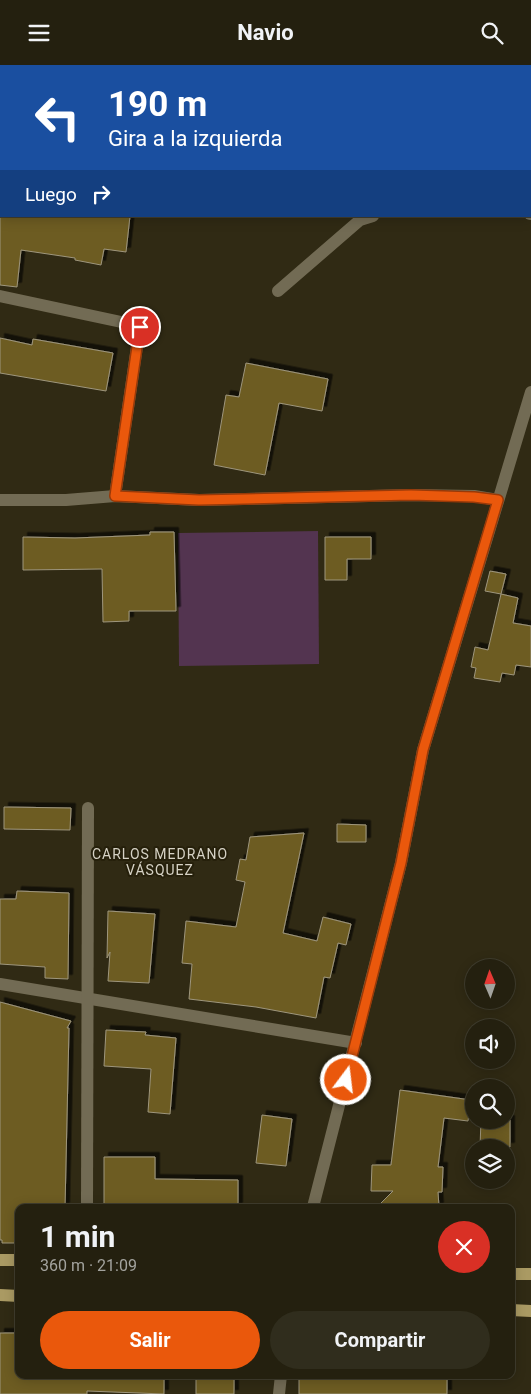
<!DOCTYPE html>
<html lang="es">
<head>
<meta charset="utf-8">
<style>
  body { margin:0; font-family:Roboto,sans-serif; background:#302d1d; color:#f1f3f6; height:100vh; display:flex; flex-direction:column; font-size:19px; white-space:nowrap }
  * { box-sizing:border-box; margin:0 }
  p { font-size:16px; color:#a3a39e }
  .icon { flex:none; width:28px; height:28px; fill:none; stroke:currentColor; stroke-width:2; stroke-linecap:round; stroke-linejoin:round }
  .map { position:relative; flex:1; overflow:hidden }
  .panel { position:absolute; left:15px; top:1139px; width:500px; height:175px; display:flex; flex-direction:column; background:#24200f; border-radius:10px; box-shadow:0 2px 12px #0003,0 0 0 1px #413e2f }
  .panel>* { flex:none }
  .hud { position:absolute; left:0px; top:0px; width:531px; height:152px; box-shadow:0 2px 12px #0003,0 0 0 1px #413e2f; background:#1a4fa0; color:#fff; overflow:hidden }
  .needle { width:32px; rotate:358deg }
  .controls { position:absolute; left:465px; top:894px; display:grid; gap:10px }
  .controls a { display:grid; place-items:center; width:50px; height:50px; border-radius:50%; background:#24200f; box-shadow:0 2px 12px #0003,0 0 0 1px #413e2f; font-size:25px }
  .pin { position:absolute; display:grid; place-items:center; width:42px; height:42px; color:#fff; margin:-21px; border:2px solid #fff; border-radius:50%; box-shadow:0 1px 5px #0007 }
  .me { position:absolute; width:55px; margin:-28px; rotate:15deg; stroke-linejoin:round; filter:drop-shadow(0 0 4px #0008) }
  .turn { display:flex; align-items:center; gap:18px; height:105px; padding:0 25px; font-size:22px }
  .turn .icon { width:65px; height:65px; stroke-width:2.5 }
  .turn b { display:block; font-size:35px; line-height:42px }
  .then { display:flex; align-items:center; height:48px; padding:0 25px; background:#0003; gap:10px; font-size:19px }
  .round { display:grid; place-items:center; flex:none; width:52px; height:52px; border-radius:26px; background:#302d1d }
  .headline { display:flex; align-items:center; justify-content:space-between; height:85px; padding:0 25px }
  h1 { font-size:30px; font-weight:700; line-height:38px }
  .action { display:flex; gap:10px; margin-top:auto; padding:10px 25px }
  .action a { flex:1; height:58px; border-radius:30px; background:#ea580c; color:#fff; font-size:20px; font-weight:700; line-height:58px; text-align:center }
  .action a+a { background:#302d1d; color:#f1f3f6 }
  header { display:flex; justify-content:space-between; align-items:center; height:65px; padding:0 25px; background:#24200f; font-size:22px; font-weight:700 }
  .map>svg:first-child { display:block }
  .green { fill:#533450 }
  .building { fill:#6d5c23; stroke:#9e967d; filter:url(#shadow) }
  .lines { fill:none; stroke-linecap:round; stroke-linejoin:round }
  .street { stroke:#726b54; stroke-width:12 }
  .primary { stroke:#aa9a63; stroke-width:12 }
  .route-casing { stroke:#983908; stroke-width:12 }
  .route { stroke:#ea580c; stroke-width:9 }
  .labels { text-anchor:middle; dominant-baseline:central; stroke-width:4; stroke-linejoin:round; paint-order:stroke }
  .neighbourhood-label { font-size:14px; letter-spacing:1px; fill:#d6d2c5; stroke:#26200b }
</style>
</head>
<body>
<header><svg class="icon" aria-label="menu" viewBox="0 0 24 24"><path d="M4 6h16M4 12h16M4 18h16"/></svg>Navio<svg class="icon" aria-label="search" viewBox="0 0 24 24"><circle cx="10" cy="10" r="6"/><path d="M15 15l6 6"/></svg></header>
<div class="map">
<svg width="531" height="1329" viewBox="0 0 531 1329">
  <defs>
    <filter id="shadow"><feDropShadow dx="4.5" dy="-4.5" stdDeviation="0" flood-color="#0009"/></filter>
  </defs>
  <rect width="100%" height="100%" fill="#302a14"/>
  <path class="green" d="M318,466l1,133 -140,2 -1,-133z"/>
  <g class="building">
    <path d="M0,151h130l-4,36 -22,-3 -3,16 -26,-5v-2l-54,-8 -4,37 -17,-2z"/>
    <path d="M0,273l32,7 1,-6 80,14 -7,38 -106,-18z"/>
    <path d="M246,298l82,16 -6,32 -43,-8 -14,72 -51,-10 12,-70 13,2z"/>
    <path d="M150,467h24l2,79h-47v10l-26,1 -1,-53 -79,1v-33l52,1 75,-3z"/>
    <path d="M325,472h46v22h-24v21h-22z"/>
    <path d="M490,506l16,3 -5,20 17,4 -5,25 18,3v41l-15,-2 -2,10 -12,-2 -2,9 -26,-4 2,-10 -5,-1 4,-20 13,3 13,-56 -16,-3z"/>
    <path d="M4,742l67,1 -1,22 -66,-1z"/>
    <path d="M337,759l29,1v17h-29z"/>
    <path d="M304,768l-21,100 34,8 6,-24 28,7 -5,21 -8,-2 -8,35 -6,-1 -8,41 -60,-11 -67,-8 3,-35 -10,-1 4,-42 50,6 9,-45 -9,-2 4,-21 6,1 4,-23z"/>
    <path d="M17,826l52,2 -1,86 -23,-1v-11l-45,-3v-65h16z"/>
    <path d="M108,846l47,3 -6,69 -41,-2 2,-29 -3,6z"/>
    <path d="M0,937l71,19 -4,7h2l-4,179h-46v36h-17v-3h-2z"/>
    <path d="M106,965l40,2 -1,3 31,3 -6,76 -22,-2 3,-43 -47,-3z"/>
    <path d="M400,1025l71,10 -3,21 -24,-3 -6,49h5l-1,25h-4l1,15h-62l16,-16h-22l1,-26h19z"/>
    <path d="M262,1050l30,4 -6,47 -30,-3z"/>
    <path d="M481,1055h29v27h-30z"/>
    <path d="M104,1092h51v22l83,1v27h-134z"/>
    <path d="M0,1268h19v42h145v19l-77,-3v3h-87z"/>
    <rect x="196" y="1310" width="38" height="19"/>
    <rect x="299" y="1310" width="148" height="19"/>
  </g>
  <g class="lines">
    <g class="street">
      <path d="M0,83l1,1"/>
      <path d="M530,149h1"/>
      <path d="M278,226l82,-71 13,-4"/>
      <path d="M0,231l140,30 -25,170"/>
      <path d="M0,435h66l49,-4 84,4 212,-5 63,1 24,4"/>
      <path d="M0,919l356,59"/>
      <path d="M87,1142l1,-399"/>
      <path d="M313,1142l88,-344 22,-113 108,-358"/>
      <path d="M279,1329l2,-19"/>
    </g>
    <g class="primary">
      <path d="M0,1195h19"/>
      <path d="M511,1209h20"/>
      <path d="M0,1230l19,1"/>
      <path d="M511,1245l20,1"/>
    </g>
  </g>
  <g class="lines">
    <g class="route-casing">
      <path id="route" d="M140,262l-25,169 84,4 212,-5 63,2 24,3 -75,250 -22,113 -55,217"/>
    </g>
    <use href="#route" class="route"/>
  </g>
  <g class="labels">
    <g class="neighbourhood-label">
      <text x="160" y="789">CARLOS MEDRANO<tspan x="160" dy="16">VÁSQUEZ</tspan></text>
    </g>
  </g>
</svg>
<div class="controls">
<a><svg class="needle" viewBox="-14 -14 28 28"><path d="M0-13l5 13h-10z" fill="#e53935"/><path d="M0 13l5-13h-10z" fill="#a3a39e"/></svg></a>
<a><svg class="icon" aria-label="sound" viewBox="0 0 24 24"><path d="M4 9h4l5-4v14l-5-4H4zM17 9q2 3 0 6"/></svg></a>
<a><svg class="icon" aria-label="search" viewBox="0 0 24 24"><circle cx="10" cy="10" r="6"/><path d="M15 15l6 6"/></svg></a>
<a><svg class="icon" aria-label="layers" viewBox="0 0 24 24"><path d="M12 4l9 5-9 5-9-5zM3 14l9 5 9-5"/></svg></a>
</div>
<div class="pin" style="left:140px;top:262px;background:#d93025"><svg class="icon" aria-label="arrive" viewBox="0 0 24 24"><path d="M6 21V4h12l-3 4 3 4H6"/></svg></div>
<svg class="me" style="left:346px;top:1015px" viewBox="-20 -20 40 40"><circle r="17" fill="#ea580c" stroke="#fff" stroke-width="3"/><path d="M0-11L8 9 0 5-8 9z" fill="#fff"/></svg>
<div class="hud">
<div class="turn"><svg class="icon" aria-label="left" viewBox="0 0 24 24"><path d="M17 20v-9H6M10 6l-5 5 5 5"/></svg><div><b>190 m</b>Gira a la izquierda</div></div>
<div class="then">Luego<svg class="icon" aria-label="right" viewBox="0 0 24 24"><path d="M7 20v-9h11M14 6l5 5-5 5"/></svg></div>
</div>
<section class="panel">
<div class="headline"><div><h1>1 min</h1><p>360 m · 21:09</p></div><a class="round" style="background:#d93025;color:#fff"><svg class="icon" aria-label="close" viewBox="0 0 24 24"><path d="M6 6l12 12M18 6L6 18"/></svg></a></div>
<div class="action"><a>Salir</a><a>Compartir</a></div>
</section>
</div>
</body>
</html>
